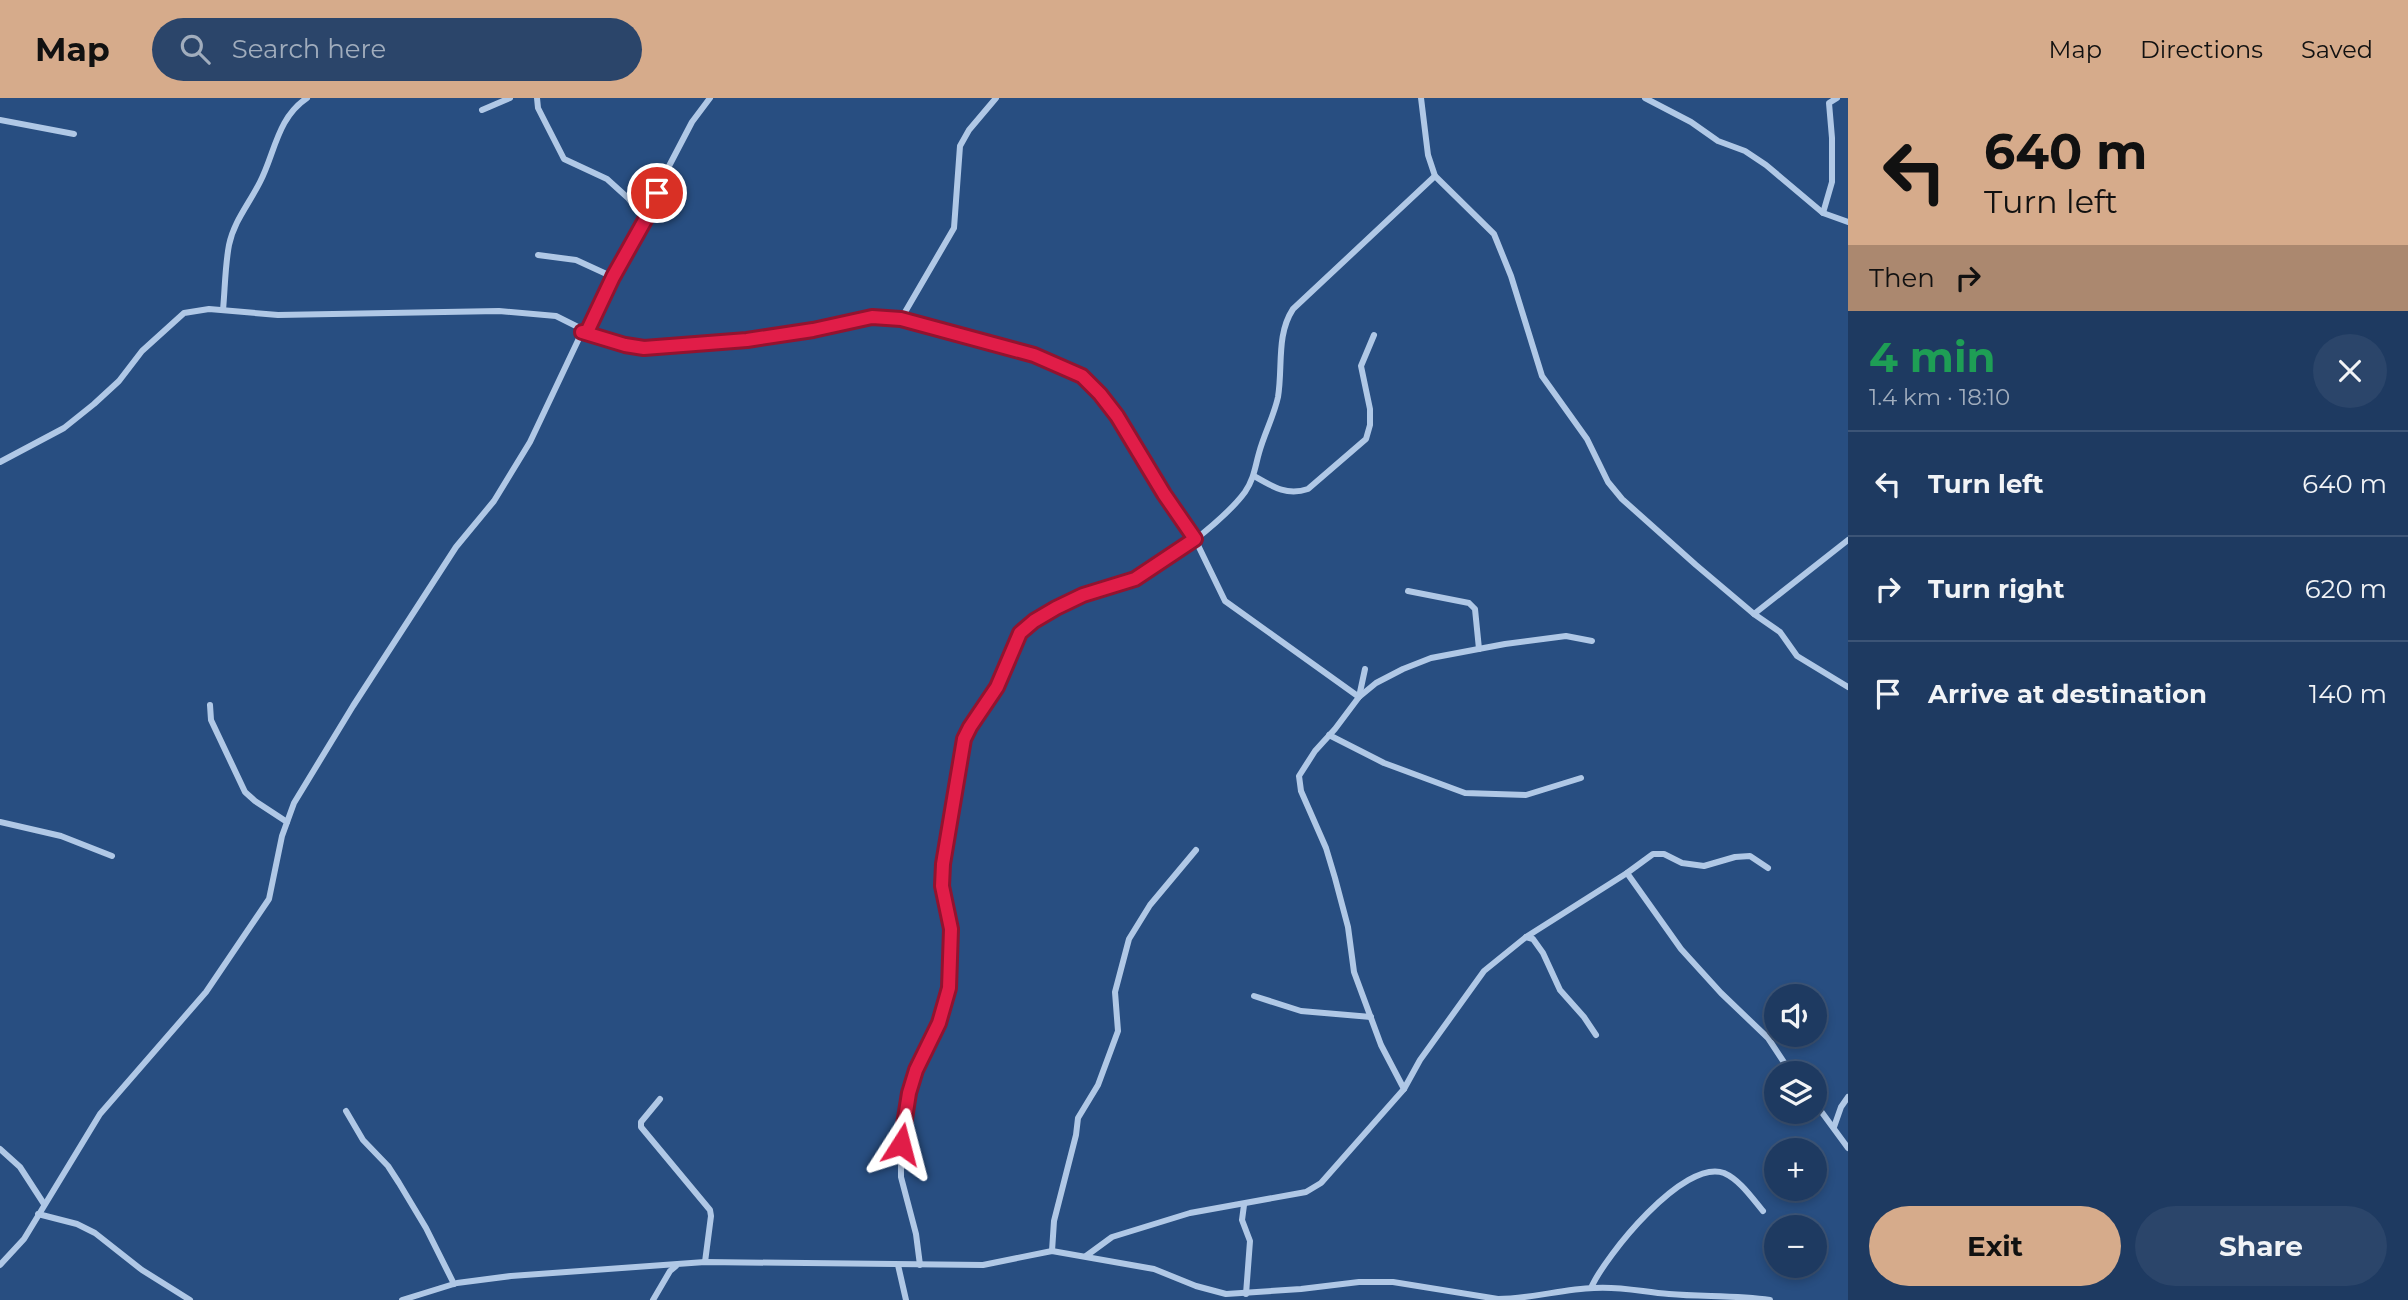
<!DOCTYPE html>
<html lang="en">
<head>
<meta charset="utf-8">
<style>
  body { margin:0; font-family:Montserrat,sans-serif; background:#2b456a; color:#f1f3f6; height:100vh; display:flex; flex-direction:column; font-size:26px; white-space:nowrap }
  * { box-sizing:border-box; margin:0 }
  p { font-size:23px; color:#a1adbd }
  .icon { flex:none; width:38px; height:38px; fill:none; stroke:currentColor; stroke-width:2; stroke-linecap:round; stroke-linejoin:round }
  .map { position:relative; flex:1; overflow:hidden }
  .panel { display:flex; flex-direction:column; background:#1e3a61; width:560px }
  .panel>* { flex:none }
  .hud { background:#d6ab8b; color:#111; overflow:hidden }
  .tools { position:absolute; left:1764px; top:886px; display:grid; gap:14px }
  .tools a { display:grid; place-items:center; width:63px; height:63px; border-radius:50%; background:#1e3a61; box-shadow:0 4px 10px #0003,0 0 0 2px #3c5476; font-size:35px }
  .pin { position:absolute; display:grid; place-items:center; width:60px; height:60px; color:#fff; margin:-30px; border:4px solid #fff; border-radius:50%; box-shadow:0 2px 7px #0007 }
  .me { position:absolute; width:77px; margin:-38px; rotate:9deg; stroke-linejoin:round; filter:drop-shadow(0 0 5px #0008) }
  .turn { display:flex; align-items:center; gap:24px; height:147px; padding:0 21px; font-size:32px }
  .turn .icon { width:91px; height:91px; stroke-width:2.5 }
  .turn b { display:block; font-size:49px; line-height:60px }
  .then { display:flex; align-items:center; height:66px; padding:0 21px; background:#0003; gap:14px; font-size:26px }
  .round { display:grid; place-items:center; flex:none; width:74px; height:74px; border-radius:37px; background:#2b456a }
  .headline { display:flex; align-items:center; justify-content:space-between; height:119px; padding:0 21px }
  h1 { font-size:42px; font-weight:700; line-height:52px; color:#1e9e55 }
  .action { display:flex; gap:14px; margin-top:auto; padding:14px 21px }
  .action a { flex:1; height:80px; border-radius:42px; background:#d6ab8b; color:#111; font-size:28px; font-weight:700; line-height:80px; text-align:center }
  .action a+a { background:#2b456a; color:#f1f3f6 }
  ul { padding:0; list-style:none }
  li { display:flex; align-items:center; gap:21px; height:105px; padding:0 21px; border-top:2px solid #3c5476 }
  li div { flex:1 }
  li b { display:block; font-size:26px }
  li em { font-style:normal }
  header { display:flex; align-items:center; gap:42px; box-sizing:border-box; height:98px; padding:0 35px; background:#d6ab8b; color:#111 }
  header strong { font-size:33px }
  nav { display:flex; gap:38px; margin-inline-start:auto; font-size:24px }
  .search { width:490px; height:63px; background:#2b456a; display:flex; align-items:center; gap:18px; box-sizing:border-box; padding:0 24px; border-radius:38px; color:#a1adbd; font-size:26px }
  main { display:flex; flex:1; min-height:0 }
  .map>svg:first-child { display:block }
  .lines { fill:none; stroke-linecap:round; stroke-linejoin:round }
  .street { stroke:#b0c8e6; stroke-width:6 }
  .route-casing { stroke:#92132f; stroke-width:18 }
  .route { stroke:#e11d48; stroke-width:12 }
</style>
</head>
<body>
<header>
<strong>Map</strong>
<div class="search"><svg class="icon" aria-label="search" viewBox="0 0 24 24"><circle cx="10" cy="10" r="6"/><path d="M15 15l6 6"/></svg>Search here</div>
<nav><a>Map</a><a>Directions</a><a>Saved</a></nav>
</header>
<main>
<div class="map">
<svg width="1848" height="1202" viewBox="0 0 1848 1202">
  <rect width="100%" height="100%" fill="#284e81"/>
  <g class="lines">
    <g class="street">
      <path d="M537,0l1,10 26,51 43,20 21,19 17,22"/>
      <path d="M1421,0l7,57 7,21 59,58 17,42 31,100 45,63 21,43 14,17 74,66 58,49 26,18 17,24 51,31"/>
      <path d="M1645,0l46,24 27,19 27,10 21,14 57,48 25,9"/>
      <path d="M482,12l28,-12"/>
      <path d="M0,22l74,14"/>
      <path d="M1823,115l9,-31v-44l-3,-35 8,-5"/>
      <path d="M538,157l38,5 37,17"/>
      <path d="M223,212c2,-21 2,-44 6,-65 5,-24 20,-41 31,-63 15,-29 17,-64 47,-84"/>
      <path d="M901,221l53,-91 6,-82 9,-16 27,-32"/>
      <path d="M584,234l41,13 19,3 103,-8 66,-10 59,-13 29,2 133,36 48,21 35,40 47,78 31,45 30,62 134,96 6,-28"/>
      <path d="M0,364l64,-34 30,-24 25,-23 23,-30 42,-38 25,-4 69,6 221,-4 57,5 30,15"/>
      <path d="M1254,378c19,11 33,20 54,13l58,-50 4,-14v-16l-9,-43 13,-31"/>
      <path d="M1408,493l61,12 6,6 4,40"/>
      <path d="M1754,516l94,-74"/>
      <path d="M210,607l1,15 34,72 10,9 32,21"/>
      <path d="M1329,637l55,28 81,30 61,2 55,-17"/>
      <path d="M0,724l61,14 51,20"/>
      <path d="M1627,775l54,76 40,44 47,45 23,35"/>
      <path d="M1526,839l7,2 10,14 17,37 24,27 12,18"/>
      <path d="M1254,898l47,15 70,6"/>
      <path d="M1404,991l-23,-44 -27,-73 -6,-45 -13,-49 -9,-30 -25,-57 -2,-15 16,-25 20,-22 24,-32 17,-14 27,-14 28,-11 74,-14 61,-8 26,5"/>
      <path d="M660,1001l-19,23v5l69,83 1,6 -6,46"/>
      <path d="M1815,1005l33,45"/>
      <path d="M346,1013l17,29 25,26 11,17 27,45 28,56"/>
      <path d="M1834,1029l7,-20 7,-10"/>
      <path d="M0,1051l20,18 24,37"/>
      <path d="M1244,1107l-2,15 8,21 -4,53"/>
      <path d="M38,1116l39,10 18,9 47,37 48,30"/>
      <path d="M1052,1153l2,-30 22,-86 2,-17 20,-33 20,-54 -3,-39 14,-53 21,-34 46,-55"/>
      <path d="M1086,1158l26,-19 78,-24 116,-21 15,-9 83,-94 16,-29 64,-89 42,-34 101,-64 26,-19h11l18,9 22,3 31,-9 15,-1 18,12"/>
      <path d="M0,1167l24,-26 76,-125 106,-122 63,-93 13,-63 12,-33 59,-97 103,-159 38,-46 36,-59 52,-110h5l26,-55 34,-60 21,-49 24,-46 18,-24"/>
      <path d="M898,1167l8,35"/>
      <path d="M920,1167l-4,-31 -15,-57v-33l8,-51 7,-23 23,-47 10,-35 2,-59 -9,-43 1,-22 21,-125c9,-19 25,-35 33,-54 8,-17 12,-40 25,-54 28,-30 73,-36 110,-51 30,-11 94,-62 113,-88 9,-13 10,-25 14,-39 5,-19 15,-37 19,-56 5,-30 -2,-62 15,-88l142,-133"/>
      <path d="M1591,1190c14,-32 93,-130 133,-115 16,7 28,25 39,38"/>
      <path d="M402,1202l55,-17 54,-7 194,-14 278,3 69,-14 102,18 42,17 30,8 75,-5 58,-7h34l105,17c33,0 64,-10 96,-11 26,-2 49,4 75,6 34,3 67,1 101,6"/>
      <path d="M653,1202l17,-29 6,-5"/>
    </g>
  </g>
  <g class="lines">
    <g class="route-casing">
      <path id="route" d="M657,95l-12,27 -32,57 -26,55h-5l43,13 19,3 103,-8 66,-10 59,-13 29,2 133,36 48,21 18,18 17,22 47,78 31,45 -60,40 -52,16 -27,13 -22,13 -14,12 -23,54 -27,40 -6,12 -21,125 -1,22 9,43 -2,59 -10,35 -23,47 -7,23 -8,51"/>
    </g>
    <use href="#route" class="route"/>
  </g>
</svg>
<div class="tools">
<a><svg class="icon" aria-label="sound" viewBox="0 0 24 24"><path d="M4 9h4l5-4v14l-5-4H4zM17 9q2 3 0 6"/></svg></a>
<a><svg class="icon" aria-label="layers" viewBox="0 0 24 24"><path d="M12 4l9 5-9 5-9-5zM3 14l9 5 9-5"/></svg></a>
<a>+</a>
<a>−</a>
</div>
<div class="pin" style="left:657px;top:95px;background:#d93025"><svg class="icon" aria-label="arrive" viewBox="0 0 24 24"><path d="M6 21V4h12l-3 4 3 4H6"/></svg></div>
<svg class="me" style="left:901px;top:1046px" viewBox="-20 -20 40 40"><path d="M0-17L14 15 0 8-14 15z" fill="#e11d48" stroke="#fff" stroke-width="4"/></svg>
</div>
<section class="panel">
<div class="hud">
<div class="turn"><svg class="icon" aria-label="left" viewBox="0 0 24 24"><path d="M17 20v-9H6M10 6l-5 5 5 5"/></svg><div><b>640 m</b>Turn left</div></div>
<div class="then">Then<svg class="icon" aria-label="right" viewBox="0 0 24 24"><path d="M7 20v-9h11M14 6l5 5-5 5"/></svg></div>
</div>
<div class="headline"><div><h1>4 min</h1><p>1.4 km · 18:10</p></div><a class="round"><svg class="icon" aria-label="close" viewBox="0 0 24 24"><path d="M6 6l12 12M18 6L6 18"/></svg></a></div>
<ul>
<li><svg class="icon" aria-label="left" viewBox="0 0 24 24"><path d="M17 20v-9H6M10 6l-5 5 5 5"/></svg><div><b>Turn left</b></div><em>640 m</em></li>
<li><svg class="icon" aria-label="right" viewBox="0 0 24 24"><path d="M7 20v-9h11M14 6l5 5-5 5"/></svg><div><b>Turn right</b></div><em>620 m</em></li>
<li><svg class="icon" aria-label="arrive" viewBox="0 0 24 24"><path d="M6 21V4h12l-3 4 3 4H6"/></svg><div><b>Arrive at destination</b></div><em>140 m</em></li>
</ul>
<div class="action"><a>Exit</a><a>Share</a></div>
</section>
</main>
</body>
</html>
